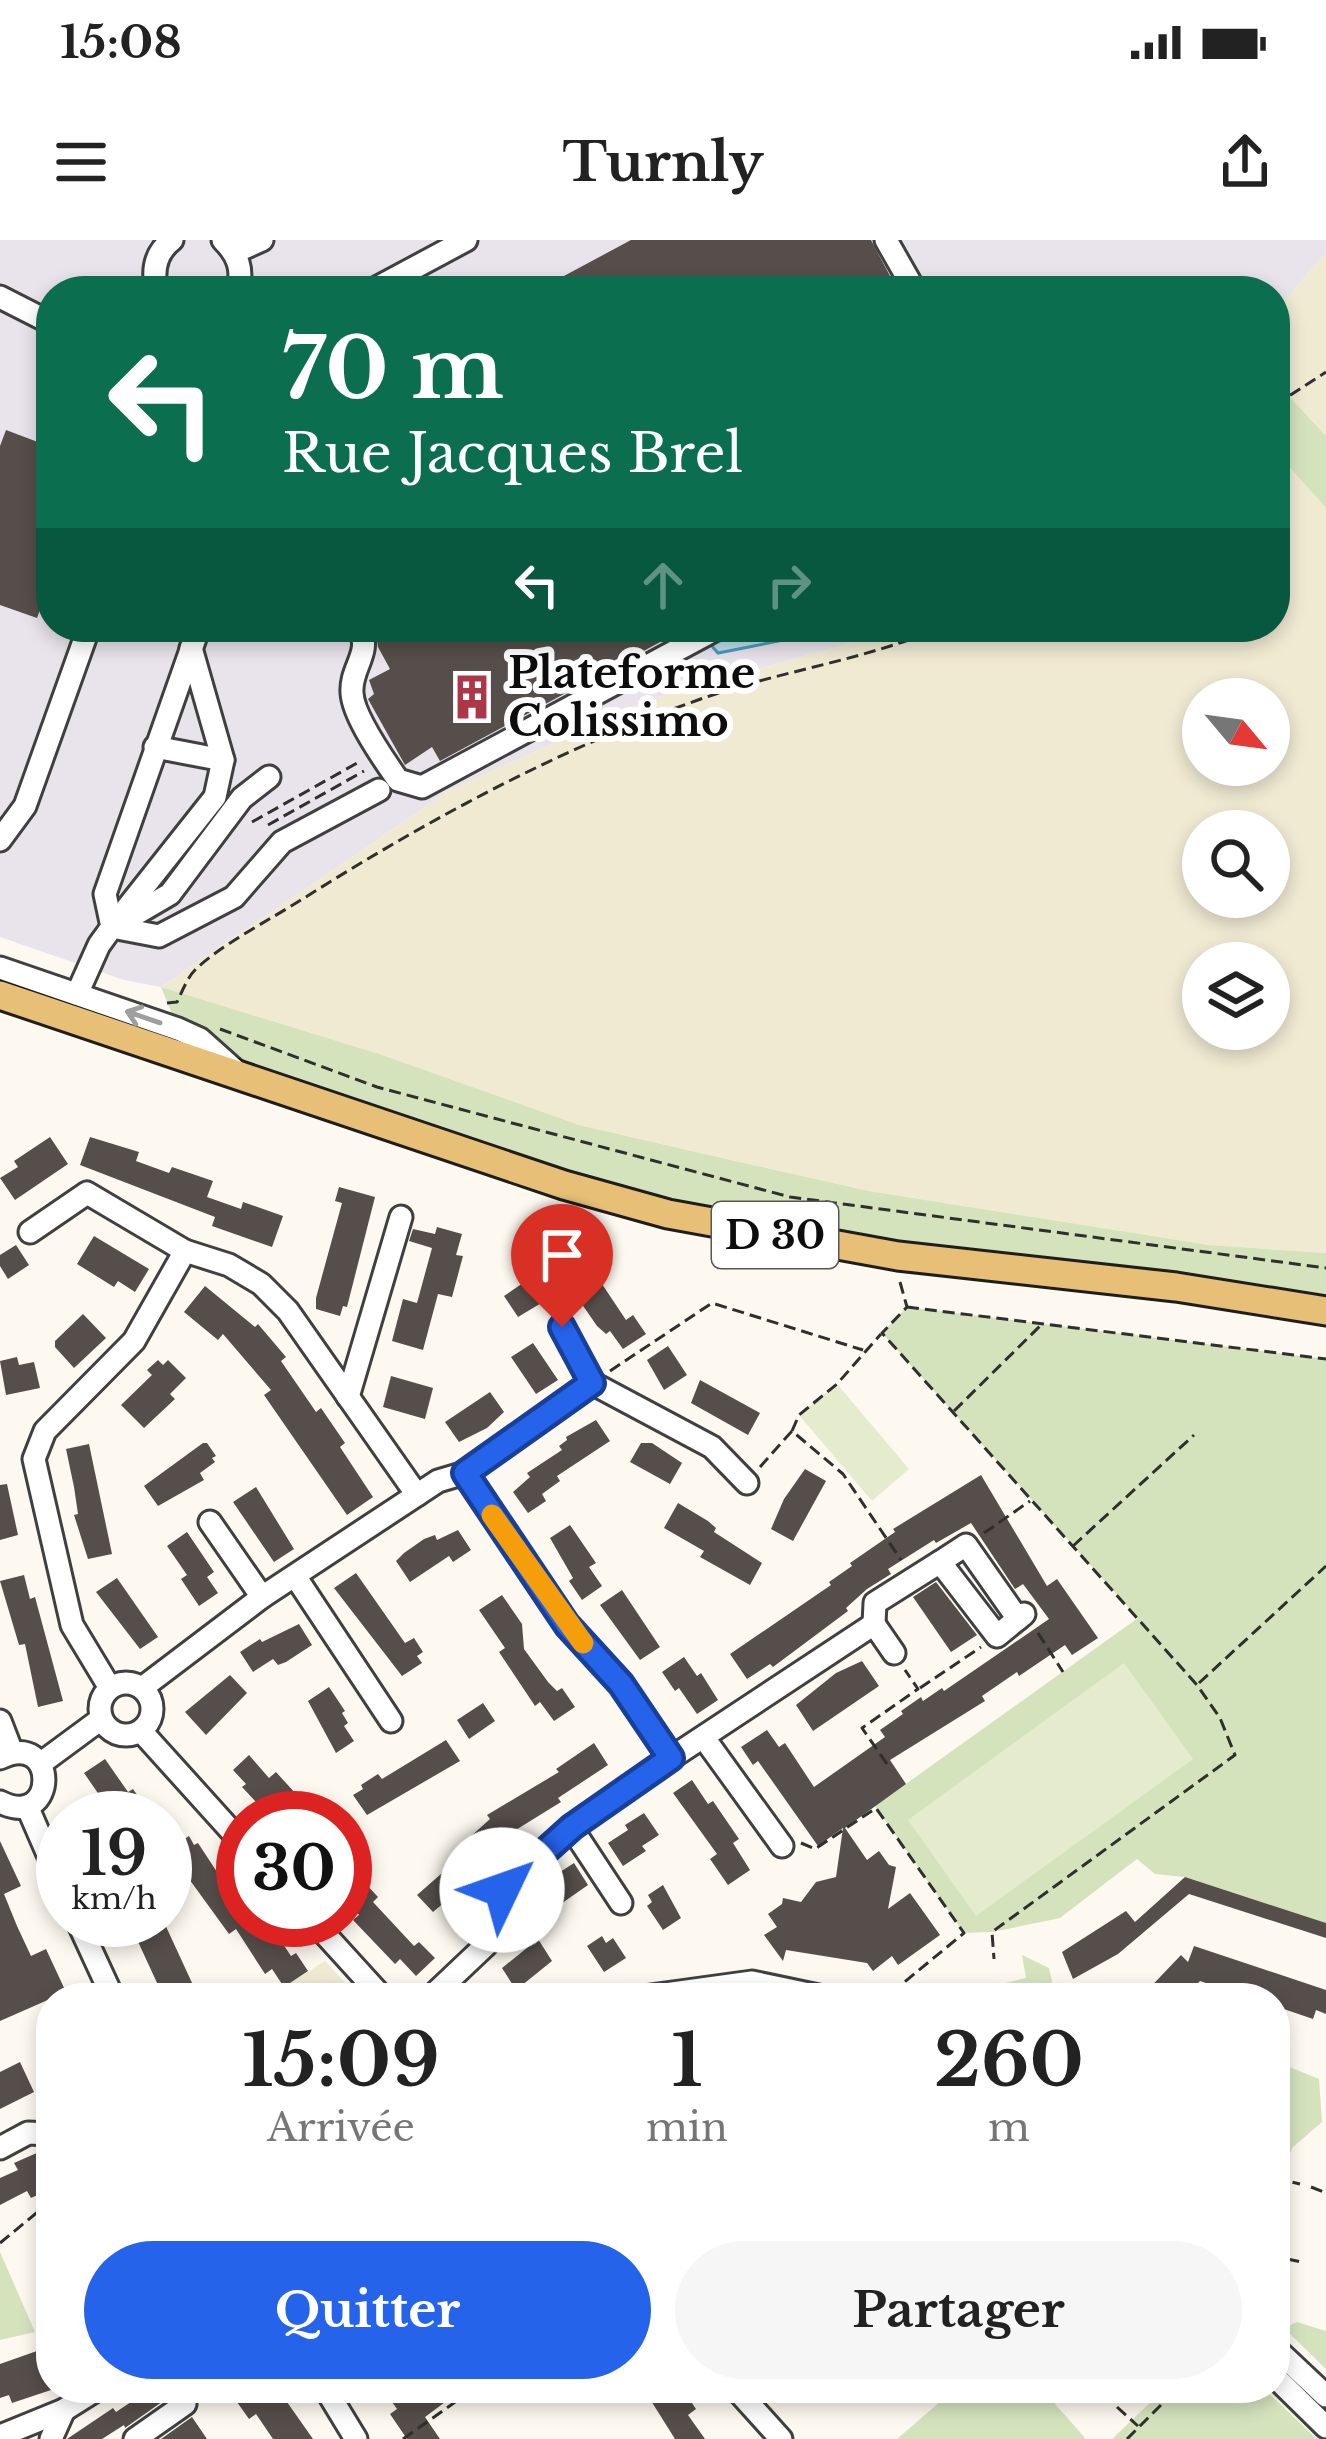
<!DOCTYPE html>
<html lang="fr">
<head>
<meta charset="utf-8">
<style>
  body { margin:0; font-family:"Libre Baskerville",serif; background:#f6f6f6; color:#222; height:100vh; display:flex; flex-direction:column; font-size:45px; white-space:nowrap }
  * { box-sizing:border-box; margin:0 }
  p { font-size:39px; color:#767676 }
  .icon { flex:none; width:66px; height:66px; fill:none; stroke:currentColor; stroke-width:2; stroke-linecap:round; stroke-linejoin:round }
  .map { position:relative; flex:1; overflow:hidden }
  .drawer { position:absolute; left:36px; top:1743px; width:1254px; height:420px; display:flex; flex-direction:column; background:#fff; border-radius:48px; box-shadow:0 6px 18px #0003 }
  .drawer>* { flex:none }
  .banner { position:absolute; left:36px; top:36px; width:1254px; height:366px; border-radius:48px; box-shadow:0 6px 18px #0003; background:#0b6e4f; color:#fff; overflow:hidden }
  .needle { width:78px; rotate:119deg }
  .controls { position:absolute; left:1182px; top:438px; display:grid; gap:24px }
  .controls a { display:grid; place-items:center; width:108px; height:108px; border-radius:50%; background:#fff; box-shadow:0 6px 18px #0003; font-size:60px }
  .speed { position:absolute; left:36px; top:1551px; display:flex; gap:24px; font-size:60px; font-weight:700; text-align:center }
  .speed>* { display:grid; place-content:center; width:156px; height:156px; border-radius:50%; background:#fff; box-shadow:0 6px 18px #0003; line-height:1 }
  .speed small { font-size:30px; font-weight:400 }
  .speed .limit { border:18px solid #d22; background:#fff; color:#111 }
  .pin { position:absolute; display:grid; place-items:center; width:102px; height:102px; color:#fff; margin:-123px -51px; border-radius:50% 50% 50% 0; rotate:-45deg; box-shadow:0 0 12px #0007 }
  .pin .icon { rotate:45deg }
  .me { position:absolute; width:132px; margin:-66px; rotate:48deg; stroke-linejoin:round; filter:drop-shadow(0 0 9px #0008) }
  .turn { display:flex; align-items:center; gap:42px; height:252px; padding:0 48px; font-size:54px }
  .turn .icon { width:156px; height:156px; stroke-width:2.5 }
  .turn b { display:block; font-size:84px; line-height:102px }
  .lanes { display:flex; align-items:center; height:114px; padding:0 48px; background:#0003; justify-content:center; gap:60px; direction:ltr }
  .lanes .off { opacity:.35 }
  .eta { display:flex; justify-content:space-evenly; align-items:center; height:204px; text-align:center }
  .eta b { font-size:72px; font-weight:700; line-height:84px }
  .primary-button { display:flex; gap:24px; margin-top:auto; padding:24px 48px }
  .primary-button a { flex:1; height:138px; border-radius:72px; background:#2563eb; color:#fff; font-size:48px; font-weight:700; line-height:138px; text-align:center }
  .primary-button a+a { background:#f6f6f6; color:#222 }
  .status { display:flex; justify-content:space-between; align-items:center; height:84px; padding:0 60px; background:#fff; direction:ltr }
  .status svg { height:33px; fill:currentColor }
  header { display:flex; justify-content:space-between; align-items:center; height:156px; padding:0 48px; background:#fff; font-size:54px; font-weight:700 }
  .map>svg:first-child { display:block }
  .industrial { fill:#e9e3eb }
  .farmland { fill:#f0ead3; fill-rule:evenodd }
  .green { fill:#d5e3bd }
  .pitch { fill:#e5ecce }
  .water { fill:#bbe0ee; stroke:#4b9bbc; stroke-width:3 }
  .building { fill:#554e4b }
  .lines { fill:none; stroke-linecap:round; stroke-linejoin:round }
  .minor-casing { stroke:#404040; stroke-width:27 }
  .major-casing { stroke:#1e1e1e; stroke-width:33 }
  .path { stroke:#2f2f2f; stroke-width:3; stroke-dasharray:12 6; stroke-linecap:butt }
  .minor { stroke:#fff; stroke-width:21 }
  .major { stroke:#e7bf76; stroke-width:27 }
  .oneway { stroke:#9e9e9e }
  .route-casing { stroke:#184099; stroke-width:30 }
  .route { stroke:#2563eb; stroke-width:21 }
  .slow { stroke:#f59e0b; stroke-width:21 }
  .labels { text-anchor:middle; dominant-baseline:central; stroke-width:12; stroke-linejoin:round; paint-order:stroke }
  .shield { fill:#fff; stroke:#565656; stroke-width:3 }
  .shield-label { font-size:39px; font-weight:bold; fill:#0d0d0d }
  .poi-label { font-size:42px; font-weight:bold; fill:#0d0d0d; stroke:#fff; text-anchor:start }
</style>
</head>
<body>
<div class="status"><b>15:08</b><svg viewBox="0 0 49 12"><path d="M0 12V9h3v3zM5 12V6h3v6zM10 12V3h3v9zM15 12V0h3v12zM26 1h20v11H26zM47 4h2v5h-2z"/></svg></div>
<header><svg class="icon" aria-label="menu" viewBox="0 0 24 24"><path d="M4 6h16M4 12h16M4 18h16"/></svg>Turnly<svg class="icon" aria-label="share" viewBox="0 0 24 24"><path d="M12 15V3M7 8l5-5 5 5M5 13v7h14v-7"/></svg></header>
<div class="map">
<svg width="1326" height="2199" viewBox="0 0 1326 2199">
  <rect width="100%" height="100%" fill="#fdf9f0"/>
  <path class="industrial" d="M0,0h1326v12l-51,60v-21h-1224v336h837l-33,15 -208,58 -198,91 -288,196 -37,-7 -124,-43z"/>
  <g class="farmland">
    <path d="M1326,12v184l-40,-43 -11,7v-88z"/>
    <path d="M1275,211l51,57v745l-117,-8 -340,-54 -160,-36 -130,-30 -418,-138 288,-196 198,-91 208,-58 33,-15h387zM1203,459h66v66h-66zM1203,591h66v66h-66zM1203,723h66v66h-66z"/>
    <path d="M325,1721l34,37h-93z"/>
  </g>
  <g class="green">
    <path d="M1286,153l40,43v72l-51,-57v-51z"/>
    <path d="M161,747l218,67 200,71 130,30 160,36 340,54 117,8v58l-658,-97 -427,-137 -63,-48z"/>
    <path d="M907,1067l419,52v564l-141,-46 -30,-3 -18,-15 -77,59 -68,14 -28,1 -89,-127 263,-188 -256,-285z"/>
    <path d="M1022,1715l27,13 3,13 -5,17h-138l-7,-4v-10l73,6 51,-12z"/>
    <path d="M1275,1821l44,18 3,43 -29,25 -18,37z"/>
    <path d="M0,2012l35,80 -35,8z"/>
    <path d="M1297,2082l29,9v38l-42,-41z"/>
    <path d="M956,2148h85l45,51h-189z"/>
    <path d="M1175,2148h88l54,51h-205l42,-40z"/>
  </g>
  <g class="pitch">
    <path d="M837,1144l72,85 -37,32 -73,-86z"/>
    <path d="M1124,1423l69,96 -217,157 -68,-96z"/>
  </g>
  <path class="water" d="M737,387h113l-132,26 -7,-8 6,-10z"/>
  <g class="building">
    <path d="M631,0h240l27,51h-362z"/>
    <path d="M6,190l45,17v133l-14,38 -37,-13v-159z"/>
    <path d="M375,387h313l-248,134 -8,-14 -27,18 -37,-66 6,-5 -5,-14 21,-11 -12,-22z"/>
    <path d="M50,897l18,27 -53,36 -15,-22 18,-11 -4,-6z"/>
    <path d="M90,897l49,15 -3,9 33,12 3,-6 41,14 -6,16 34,12 2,-7 40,14 -11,31 -60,-21 3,-9 -135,-52z"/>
    <path d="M339,947l36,10 -28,110 -4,-1 -3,10 -24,-7v-11l26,-95 -7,-2z"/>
    <path d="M437,987l25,7 -6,21 7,1 -11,41 -14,-3 -15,56 -31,-9 11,-42 14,4 15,-55 -23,-7 4,-12 22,5z"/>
    <path d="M94,996l55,33 -14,23 -17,-11 -4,6 -37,-23z"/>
    <path d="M16,1005l13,20 -21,14 -8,-13v-11z"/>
    <path d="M542,1030l16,23 -40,24 -14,-21z"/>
    <path d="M600,1041l26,39 7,-5 13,19 -23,15 -13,-18 -4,3 -9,-8 -20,-29z"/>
    <path d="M205,1046l50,41 3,-3 28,33 -5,4 35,51 5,-4 24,35 -5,4 33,50 -26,18 -83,-120 7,-5 -48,-56 -5,6 -34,-28z"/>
    <path d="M83,1074l23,24 -32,30 -19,-21v-6z"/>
    <path d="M533,1103l25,37 -22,14 -25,-37z"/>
    <path d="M668,1106l19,29 -23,15 -17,-30z"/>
    <path d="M17,1117l2,8 15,-3 6,26 -34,7 -6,-34z"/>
    <path d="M158,1120l5,5 5,-5 18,18 -16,16 5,5 -31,29 -23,-23 31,-30 -5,-5z"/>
    <path d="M391,1136l42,12 -8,31 -42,-12z"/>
    <path d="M700,1140l60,33 -12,22 -57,-32z"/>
    <path d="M490,1152l14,20 -17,16 -28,14 -14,-20z"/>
    <path d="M596,1180l14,21 -53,35 3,5 -18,13 4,7 -18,12 -15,-21 17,-15 -3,-4 35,-23 -3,-4 8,-6 -1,-3z"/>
    <path d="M203,1203h4l9,13 -4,2 3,4 -15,11 4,7 -46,26 -14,-20z"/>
    <path d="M641,1203h11l30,20 -12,21 -40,-22z"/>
    <path d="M89,1204l23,110 -24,5 -14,-44 4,-1 -4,-27 -8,-38z"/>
    <path d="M805,1229l21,12 -33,60 -22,-12 13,-30z"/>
    <path d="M981,1235l66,111 10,-7 41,59 -26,17 -7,-10 -46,31 -2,-4 -35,24 3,5 -95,59 16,24 -61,44 22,32 12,-9 10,14 7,2 -8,42 22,-16 30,42 -42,30 -6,-9 -19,15 -6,-8 -81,-13 -3,11 -19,-26 13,-8 -9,-13 14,-10 1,-6 18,4 15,-20 20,-5 7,-49 -25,18 -60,-85 -5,4 -12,-18 26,-17 12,17 6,-4 29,44 71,-50 -5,-7 23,-16 -2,-3 20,-14 2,4 19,-13 2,3 105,-72 -26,-35 -8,5 -44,-66 -35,20 -2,-3 -46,29 3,5 -24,15 -21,19 2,3 -75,56 -3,-3 -23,15 -17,-25 101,-69 -2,-3 23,-16 -2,-3 45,-31 -2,-3z"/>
    <path d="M7,1244l11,51 -18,5v-55z"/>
    <path d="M256,1247l38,62 -20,13 -41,-60z"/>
    <path d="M678,1263l30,18 8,7 -2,4 48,31 -12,22 -50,-28 4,-6 -40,-23z"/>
    <path d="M570,1285l26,38 -7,4 13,19 -20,14 -13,-19 4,-3 -23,-40z"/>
    <path d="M458,1290l13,20 -18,12 -4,-6 -39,26 -14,-21 8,-8 20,-14 11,-4 2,5z"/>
    <path d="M187,1292l27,40 -7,5 11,16 -19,13 -18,-27 6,-4 -20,-29z"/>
    <path d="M356,1333l49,70 9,-5 9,14 -6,4 5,7 -20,13 -68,-88z"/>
    <path d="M24,1335l6,24 5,-2 28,104 -25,6 -13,-63 -6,1 -19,-64z"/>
    <path d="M117,1338l41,59 -18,12 -44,-57z"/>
    <path d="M936,1342l41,53 -26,17 -38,-55z"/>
    <path d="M622,1350l38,57 -20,13 -40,-55z"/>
    <path d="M502,1355l20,29 2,25 24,33 9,9 5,-3 13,19 -21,14 -14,-19 -5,4 -36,-54 6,-4 -26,-38z"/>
    <path d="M299,1384l13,21 -26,17 -8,3 -5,-6 -20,13 -13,-20 20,-13 2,3z"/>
    <path d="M684,1417l13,19 4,-3 17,27 -21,14 -18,-26 -4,3 -13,-19z"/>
    <path d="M862,1421l17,25 -66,45 -17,-26 40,-32z"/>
    <path d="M230,1435l17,18 -41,42 -21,-23z"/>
    <path d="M329,1447l16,24 -3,2 6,10 -4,3 10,15 -18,12 -28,-52z"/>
    <path d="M483,1463l12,18 -26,18 -12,-19z"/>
    <path d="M446,1500l14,21 -93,54 -14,-20 10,-6 -2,-4 17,-11 4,5z"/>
    <path d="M594,1503l14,22 -50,33 3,4 -71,44 4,4 -17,16 5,5 -49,41 -16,-17 48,-42 -6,-6 31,-28 -3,-4 72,-43 -3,-3z"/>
    <path d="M249,1515l20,23 7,-6 20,22 -16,15 -12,-13 -10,8 -16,-17 4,-3 -13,-14z"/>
    <path d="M105,1519l23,33 5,-3 20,29h-25l-17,-25 -9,6 -18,-26z"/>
    <path d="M692,1540l16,24 5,-3 26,38 -6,4 17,27 -22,15 -18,-26 7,-5 -44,-61z"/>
    <path d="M644,1573l15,22 -17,11 4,5 -23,15 -15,-23 20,-13 -3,-5z"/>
    <path d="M189,1596l5,9 4,-2 21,32 10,3 14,21v21h24l24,36 5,-3 12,18 -24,16 -12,-18 -7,5 -29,-45 -7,5 -61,-84z"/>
    <path d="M0,1601l21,45 -17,8 13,32 14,30 15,-7 20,43 -66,29z"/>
    <path d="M574,1623l14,22 -43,30 -12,-18 24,-16 -3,-5z"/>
    <path d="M1185,1637l141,46v15l-137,-44 -71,60 -45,25 -11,-27 64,-41 9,11z"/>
    <path d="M362,1640l16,17 -5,5 41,44 5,-4 16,16 -19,18 -16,-17 -5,5 -42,-44 6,-5 -14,-19z"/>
    <path d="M663,1645l18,33 -18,12 -16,-24 5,-4 -4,-7z"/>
    <path d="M128,1680h35l36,78h-35z"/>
    <path d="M602,1696l4,7 7,-5 13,20 -22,14 -17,-26z"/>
    <path d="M538,1699l14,22 -36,29 -14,-22z"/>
    <path d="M1194,1706l132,44v24l-10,-4 -3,9 -38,-13v-8h-25l-50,-17 -16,17h-44l41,-43 7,7z"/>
    <path d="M20,1822l14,30 -34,17v-37z"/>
    <path d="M39,1912l4,9 8,-3v31l-20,9 -4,-7 -27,14v-27l18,-8 -4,-7z"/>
    <path d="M51,2106v44l-39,13 -3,-8 -9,3v-34z"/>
    <path d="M152,2148h7l7,11 -41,29 -1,-3 -22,14h-35l46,-31 3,4z"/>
    <path d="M227,2148h34l14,12 12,2 26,37h-40l-17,-25 -7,5z"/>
    <path d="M382,2148h82l-39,29 15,22h-33l-17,-25 7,-5z"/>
    <path d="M643,2148h39l14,21 -8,6 17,24h-30z"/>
    <path d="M192,2177l15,22h-46z"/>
  </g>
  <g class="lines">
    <g class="minor-casing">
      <g id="minor">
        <path d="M223,0c15,15 21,30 14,51"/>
        <path d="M886,0l29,51"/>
        <path d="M235,12l27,-12"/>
        <path d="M157,51c-5,-20 -2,-38 15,-51"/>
        <path d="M371,51l95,-51"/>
        <path d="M0,57l51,26"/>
        <path d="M359,387c14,26 -9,40 -7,66 1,23 32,67 46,87l24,7 298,-160"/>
        <path d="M155,507l68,13"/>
        <path d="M0,600l25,-34 64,-179"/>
        <path d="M129,678l41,-24 72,-96 27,-21"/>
        <path d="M112,687l103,-130 8,-37 -32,-112"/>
        <path d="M112,687l47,9 75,-39 48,-55 97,-52"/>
        <path d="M0,728l178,61 22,10 37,33"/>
        <path d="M77,754l22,-49 13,-18 -7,-33 94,-267"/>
        <path d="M30,992l57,-39 98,58"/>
        <path d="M562,1087l30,56 120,64 35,36"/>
        <path d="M348,1157l53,-180"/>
        <path d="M210,1282l52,75"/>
        <path d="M940,1322l26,-17 52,74"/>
        <path d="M295,1336l96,145"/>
        <path d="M874,1384l1,-21 65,-41 57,74 27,-22"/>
        <circle cx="126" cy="1469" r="26"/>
        <path d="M110,1448l-38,-63 -38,-166 11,-28 89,-90 51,-90 44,14 32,19 27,27 129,184"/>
        <path d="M142,1448l120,-91 176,-116 27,-8 127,-90"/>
        <path d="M0,1481l12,31"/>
        <path d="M141,1491l102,113"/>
        <path d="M704,1498l78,108"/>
        <path d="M0,1518c59,-29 58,73 0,44"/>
        <path d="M671,1518l203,-134 20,29"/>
        <path d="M40,1524l61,-45"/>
        <path d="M27,1566l36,83"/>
        <path d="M571,1587l50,76"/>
        <path d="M77,1680l36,78"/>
        <path d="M312,1680l71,78"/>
        <path d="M430,1758l56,-53 1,-37 15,-18 69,-63 100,-69 -50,-74 -54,-59 -102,-152"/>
        <path d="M636,1758l116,-16 76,16"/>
        <path d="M0,1908l28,-15 23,1"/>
        <path d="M1275,2108l51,48"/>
        <path d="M1275,2137l51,50"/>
        <path d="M325,2148l31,51"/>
        <path d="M735,2148l46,51"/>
        <path d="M0,2196l64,-26 35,-22"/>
        <path d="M51,2199l13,-29"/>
        <path d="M135,2199l50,-35 -8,-16"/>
      </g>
    </g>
    <g class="major-casing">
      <path id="major" d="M0,755l564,190 104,29 230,42 278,31 150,24"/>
    </g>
    <g class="path">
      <path d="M1275,165l51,-33"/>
      <path d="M252,582l107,-60"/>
      <path d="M268,585l96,-54"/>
      <path d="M167,763l10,-1c5,-10 10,-24 18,-32 24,-24 76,-51 106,-70 125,-79 257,-151 397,-200 80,-29 165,-39 244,-73"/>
      <path d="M220,789l157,58 413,110 536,71"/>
      <path d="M900,1042l7,25 -25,26 315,352 23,33 15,37 -243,177 2,27"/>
      <path d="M907,1067l419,52"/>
      <path d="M610,1131l102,-68 151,47"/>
      <path d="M954,1171l87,-86"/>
      <path d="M792,1191l7,-16 38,-31 44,-50"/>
      <path d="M760,1227l32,-36 51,43 58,86"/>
      <path d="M984,1293l46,-32"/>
      <path d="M1073,1306l121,-111"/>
      <path d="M1038,1393l25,39"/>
      <path d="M1199,1443l127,-117"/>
      <path d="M920,1448l61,-41"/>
      <path d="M887,1524l-25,-36 56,-39 -13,-19"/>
      <path d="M801,1603l14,6 61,-41 88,125 -62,51"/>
      <path d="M1275,1938l25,6"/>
      <path d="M1311,1947l15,6"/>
      <path d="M0,2003l51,-42"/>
      <path d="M1275,2006l12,13 15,3"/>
      <path d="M1117,2167l21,19"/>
      <path d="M403,2199l72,-51"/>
      <path d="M1127,2199l51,-51"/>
    </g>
    <use href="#minor" class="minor"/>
    <use href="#major" class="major"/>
  </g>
  <defs><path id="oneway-shaft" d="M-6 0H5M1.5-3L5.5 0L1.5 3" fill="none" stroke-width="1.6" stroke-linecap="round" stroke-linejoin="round" transform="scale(3)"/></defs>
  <use class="oneway" href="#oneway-shaft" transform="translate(143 777) rotate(-161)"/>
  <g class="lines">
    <g class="route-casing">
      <path id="route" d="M502,1650l70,-63 99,-69 -50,-74 -54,-59 -102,-152 127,-90 -30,-56"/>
    </g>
    <use href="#route" class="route"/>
    <path class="slow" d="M492,1275l91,128"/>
  </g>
  <defs>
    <g id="building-bare" transform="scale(3.6)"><path d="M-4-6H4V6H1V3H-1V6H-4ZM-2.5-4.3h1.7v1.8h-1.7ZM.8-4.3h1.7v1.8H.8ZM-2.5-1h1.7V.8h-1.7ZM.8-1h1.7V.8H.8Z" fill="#ab3749" stroke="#fff" stroke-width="2.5" paint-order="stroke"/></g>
  </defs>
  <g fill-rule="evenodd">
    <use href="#building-bare" x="472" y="457"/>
  </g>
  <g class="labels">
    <rect class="shield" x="712" y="962" width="126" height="66" rx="9"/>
    <g class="shield-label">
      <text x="775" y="995">D 30</text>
    </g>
    <g class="poi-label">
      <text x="508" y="433">Plateforme<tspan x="508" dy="48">Colissimo</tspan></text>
    </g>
  </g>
</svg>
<div class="controls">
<a><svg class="needle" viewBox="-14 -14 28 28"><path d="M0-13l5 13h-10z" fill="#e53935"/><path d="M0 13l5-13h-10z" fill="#767676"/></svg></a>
<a><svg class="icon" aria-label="search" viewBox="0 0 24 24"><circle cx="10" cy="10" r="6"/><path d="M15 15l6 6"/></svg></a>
<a><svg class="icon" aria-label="layers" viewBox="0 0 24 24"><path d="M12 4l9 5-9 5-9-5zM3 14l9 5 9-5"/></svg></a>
</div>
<div class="speed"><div>19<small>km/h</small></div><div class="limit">30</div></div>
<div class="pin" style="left:562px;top:1087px;background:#d93025"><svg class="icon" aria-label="arrive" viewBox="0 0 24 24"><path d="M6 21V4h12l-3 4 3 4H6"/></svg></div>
<svg class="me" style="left:502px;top:1650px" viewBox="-20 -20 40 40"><circle r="19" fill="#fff"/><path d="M0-13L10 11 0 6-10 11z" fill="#2563eb"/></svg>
<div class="banner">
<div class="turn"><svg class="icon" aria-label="left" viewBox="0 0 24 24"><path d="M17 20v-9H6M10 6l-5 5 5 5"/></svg><div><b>70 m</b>Rue Jacques Brel</div></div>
<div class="lanes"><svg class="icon" aria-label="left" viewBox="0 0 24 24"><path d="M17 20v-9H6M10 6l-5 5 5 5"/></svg><svg class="icon off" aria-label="ahead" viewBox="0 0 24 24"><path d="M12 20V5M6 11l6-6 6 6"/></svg><svg class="icon off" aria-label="right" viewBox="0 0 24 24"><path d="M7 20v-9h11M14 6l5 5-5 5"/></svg></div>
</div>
<section class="drawer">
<div class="eta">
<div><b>15:09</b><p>Arrivée</p></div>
<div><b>1</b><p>min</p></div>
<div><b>260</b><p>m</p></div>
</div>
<div class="primary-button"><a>Quitter</a><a>Partager</a></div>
</section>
</div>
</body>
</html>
